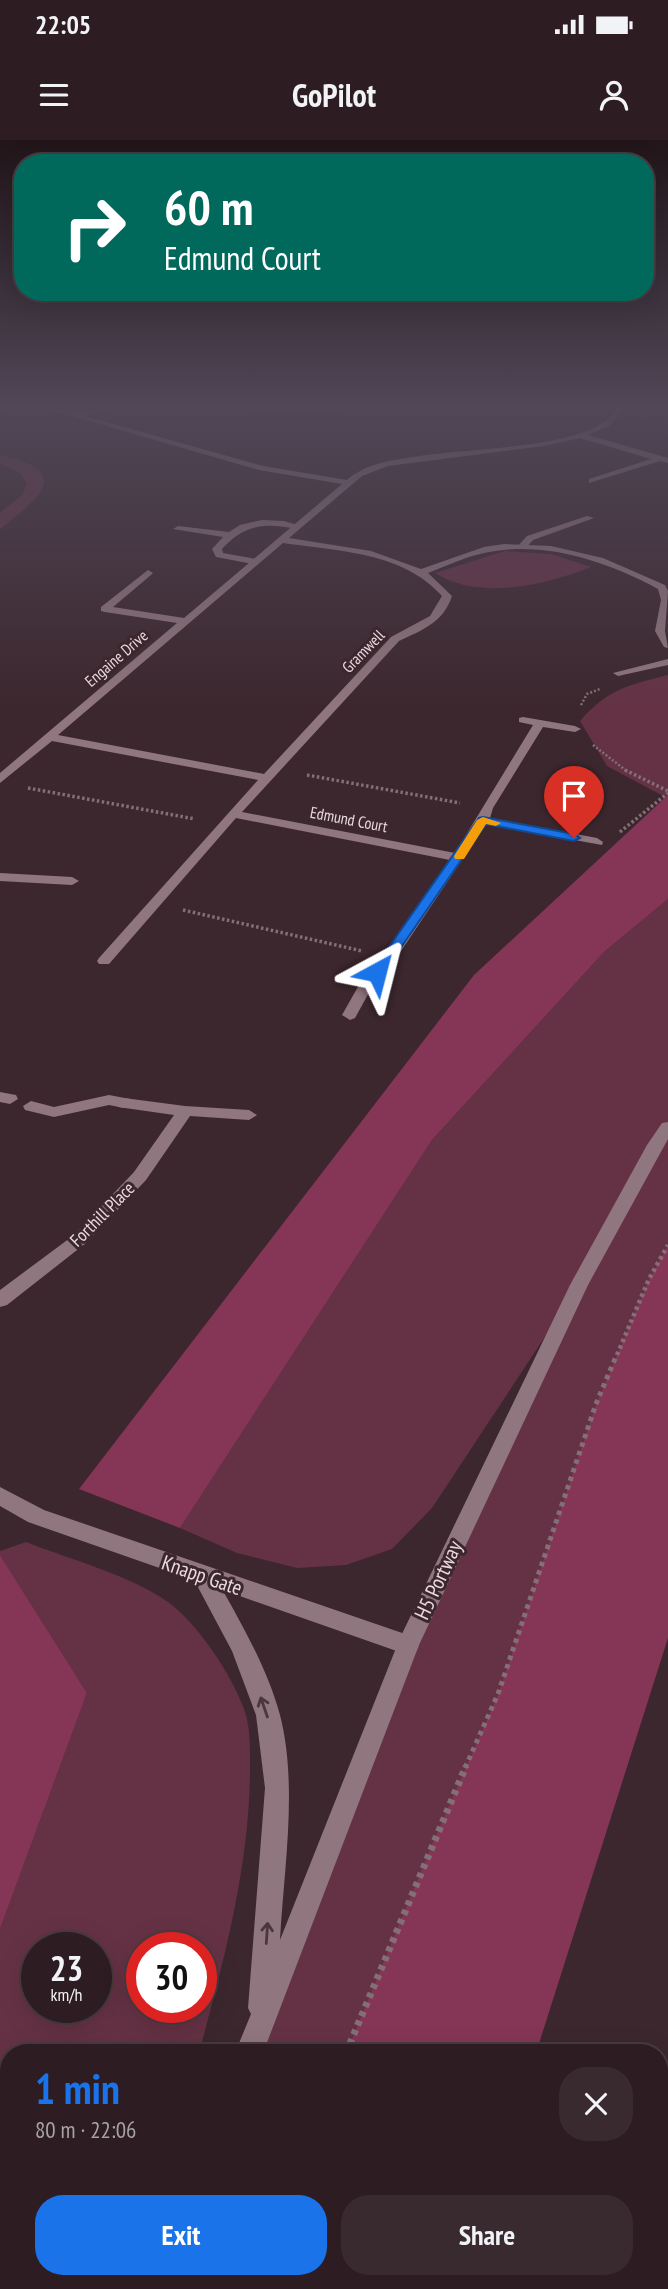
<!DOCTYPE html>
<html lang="en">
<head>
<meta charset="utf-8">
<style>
  body { margin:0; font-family:"PT Sans Narrow",sans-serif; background:#392a2f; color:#f1f3f6; height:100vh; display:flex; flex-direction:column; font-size:26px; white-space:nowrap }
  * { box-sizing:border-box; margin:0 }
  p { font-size:23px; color:#a7a2a5 }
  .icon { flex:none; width:38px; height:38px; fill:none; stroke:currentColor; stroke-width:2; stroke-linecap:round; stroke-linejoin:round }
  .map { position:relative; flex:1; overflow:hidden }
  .sheet { position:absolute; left:0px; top:1904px; width:668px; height:245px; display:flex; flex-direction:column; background:#2d1d22; border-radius:28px 28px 0 0; box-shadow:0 7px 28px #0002,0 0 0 2px #483b40 }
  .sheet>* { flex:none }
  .hud { position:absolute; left:14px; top:14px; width:640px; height:147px; border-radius:28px; box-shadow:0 7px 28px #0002,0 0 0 2px #483b40; background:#00695c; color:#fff; overflow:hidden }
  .speed { position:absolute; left:21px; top:1792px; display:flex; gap:14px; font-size:35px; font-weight:700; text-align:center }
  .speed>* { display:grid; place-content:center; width:91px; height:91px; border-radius:50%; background:#2d1d22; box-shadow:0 7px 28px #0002,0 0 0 2px #483b40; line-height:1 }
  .speed small { font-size:18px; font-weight:400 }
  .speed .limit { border:10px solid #d22; background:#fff; color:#111 }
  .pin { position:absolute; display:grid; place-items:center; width:60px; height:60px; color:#fff; margin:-72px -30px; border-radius:50% 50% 50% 0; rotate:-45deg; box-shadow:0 0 7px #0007 }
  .pin .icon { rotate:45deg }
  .me { position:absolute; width:77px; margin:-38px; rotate:38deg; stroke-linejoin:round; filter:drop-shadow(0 0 5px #0008) }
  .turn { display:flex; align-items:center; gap:24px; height:147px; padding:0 35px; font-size:32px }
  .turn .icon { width:91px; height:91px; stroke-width:2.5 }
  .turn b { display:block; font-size:49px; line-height:60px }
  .round { display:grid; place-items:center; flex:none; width:74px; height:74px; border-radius:28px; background:#392a2f }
  .overview { display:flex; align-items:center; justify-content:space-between; height:119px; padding:0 35px }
  h1 { font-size:42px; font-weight:700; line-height:52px; color:#1a73e8 }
  .action { display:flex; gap:14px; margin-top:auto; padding:14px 35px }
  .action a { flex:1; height:80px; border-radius:28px; background:#1a73e8; color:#fff; font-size:28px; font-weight:700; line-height:80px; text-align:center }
  .action a+a { background:#392a2f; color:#f1f3f6 }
  .status { display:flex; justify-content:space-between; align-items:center; height:49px; padding:0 35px; background:#2d1d22; direction:ltr }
  .status svg { height:19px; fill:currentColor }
  header { display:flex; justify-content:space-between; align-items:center; height:91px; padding:0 35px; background:#2d1d22; font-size:32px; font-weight:700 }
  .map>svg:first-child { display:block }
  .green { fill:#653245; fill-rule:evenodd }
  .forest { fill:#853556 }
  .building { fill:#285e6f; stroke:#467280; stroke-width:2 }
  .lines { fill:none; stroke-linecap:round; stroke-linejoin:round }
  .path-far5 { stroke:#827076; stroke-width:2; stroke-dasharray:2 2; stroke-linecap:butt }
  .path-far4 { stroke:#827076; stroke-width:2.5; stroke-dasharray:2 2; stroke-linecap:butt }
  .path-far3 { stroke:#827076; stroke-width:3.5; stroke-dasharray:2.5 2.5; stroke-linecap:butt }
  .path-far2 { stroke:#827076; stroke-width:4.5; stroke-dasharray:3.5 3.5; stroke-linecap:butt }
  .path-far1 { stroke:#827076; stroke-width:5; stroke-dasharray:4.5 4.5; stroke-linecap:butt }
  .path { stroke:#827076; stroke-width:7; stroke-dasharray:5 5; stroke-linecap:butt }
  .service { fill:#90767e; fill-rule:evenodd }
  .minor { fill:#90767e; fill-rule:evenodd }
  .tertiary { fill:#90767e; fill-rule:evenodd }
  .oneway { stroke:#4d373e }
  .route { fill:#1a73e8; stroke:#114b97; stroke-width:2 }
  .slow { fill:#f59e0b }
  .labels { text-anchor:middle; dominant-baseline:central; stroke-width:6; stroke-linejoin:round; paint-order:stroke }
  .far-street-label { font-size:16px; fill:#e9dadf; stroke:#3c272e }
  .street-label { font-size:18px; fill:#e9dadf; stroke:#3c272e }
  .near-street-label { font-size:21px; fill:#e9dadf; stroke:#3c272e }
</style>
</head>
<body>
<div class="status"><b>22:05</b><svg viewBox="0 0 49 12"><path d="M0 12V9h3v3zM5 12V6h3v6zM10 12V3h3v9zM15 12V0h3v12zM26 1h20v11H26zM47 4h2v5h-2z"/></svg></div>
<header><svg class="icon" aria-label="menu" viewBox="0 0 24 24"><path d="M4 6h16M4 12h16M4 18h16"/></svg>GoPilot<svg class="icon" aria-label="person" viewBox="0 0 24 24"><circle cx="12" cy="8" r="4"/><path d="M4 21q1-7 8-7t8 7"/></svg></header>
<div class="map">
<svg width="668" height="2149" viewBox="0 0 668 2149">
  <rect width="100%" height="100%" fill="#3c272e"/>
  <g class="green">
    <path d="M0,315c76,16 38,44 0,74v-16l22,-18 5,-11 -6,-10 -21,-11z"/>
    <path d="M505,411l46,3 40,13c-45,18 -112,34 -156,6z"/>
    <path d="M668,535v120l-3,2 -58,-31 -27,-45c28,-32 48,-36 88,-46z"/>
    <path d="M668,759v346l-19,34 -53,125 -98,290 -66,150 -86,209h-97l159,-408 167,-354 -143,217 -40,41 -46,16 -49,3 -60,-15 -57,-25 252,-388 172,-188z"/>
    <path d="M26,1402c43,17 106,34 142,60 30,22 63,72 76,107 7,18 6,44 6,63 -1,96 -26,188 -51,281h-190v227h95l-4,9h-100v-360l87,-236 -87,-138v-4zM37,1808h59v59h-59zM142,1808h59v59h-59z"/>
    <path d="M152,2140h110l-3,9h-111z"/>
  </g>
  <g class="forest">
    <path d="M668,655v104l-64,53 -172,188 -252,388 -101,-39 395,-514z"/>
    <path d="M668,1105v393l-132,415h-190l86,-209 66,-150 98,-290 53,-125z"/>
    <path d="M0,1415l87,138 -87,236z"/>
    <path d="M262,2140h201l-3,9h-201z"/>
  </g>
  <path class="building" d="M668,2042v107h-66l5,-9h53v-85z"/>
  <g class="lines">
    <g class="path-far5">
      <path d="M0,270l20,3"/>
      <path d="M645,277l9,-11"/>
    </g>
    <g class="path-far4">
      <path d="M581,565l6,-11 13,-5"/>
      <path d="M593,605l35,27"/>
    </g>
    <g class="path-far3">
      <path d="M625,630l43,21"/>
      <path d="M307,635l153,28"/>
      <path d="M28,648l167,31"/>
      <path d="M620,692l48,-39"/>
      <path d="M183,770l179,41"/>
    </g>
    <path class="path-far2" d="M617,1215l32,-76 19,-34"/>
    <path class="path-far1" d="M465,1628l33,-74 98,-290 21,-50"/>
    <g class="path">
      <path d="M346,1913l120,-287"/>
      <path d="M259,2149l3,-9"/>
    </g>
    <g class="service">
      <path d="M244,266h107l1,2 -87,4z"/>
      <path d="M587,376l7,2 -61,22 -7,8 -8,-2 9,-10z"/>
      <path d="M262,380l22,1 17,5c-6,3 -9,2 -16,1 -27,-4 -45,2 -63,22l1,4 33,6v4l-3,1 -37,-7 -4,-8 11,-12 -50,-8 5,-3 51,6 11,-7z"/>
      <path d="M0,733l72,4 7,4 -7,4 -72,-4z"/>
      <path d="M0,952l16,3 2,4 -8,5 -10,-2z"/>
      <path d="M109,955l21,4 2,4 -8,5 -15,-3 -55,12 -29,-7 -2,-4 8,-5 23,6z"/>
    </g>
    <g class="minor">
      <path d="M38,266c13,0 26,8 39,7 13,0 26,-7 39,-7l-31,10 178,50 84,14c17,-15 39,-19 60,-22 51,-10 157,-8 197,-36 5,-3 10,-11 14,-16h8l-17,20 -21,9 80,23v5l-8,-2 -71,22v-4l62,-20 -71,-21 -36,8 -156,20 -26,10 -73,62 82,13 50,18 63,-22 20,-3 47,2 52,12 62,27 3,6 -3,40 3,17 -4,-1 -9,-16 6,-31 -3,-11c-52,-28 -115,-49 -174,-36 -19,4 -38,13 -56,20l24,23c-9,27 -30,34 -53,45l-157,171 213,41 78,-128 -14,-3v-4l4,-1 52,9 6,3 -6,3 -32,-5 -50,81 -3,10 107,20 6,4 -1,3 -116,-21 -91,136 -24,29 -16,29 -5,2 -8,-5 17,-30 26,-31 65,-94 -214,-42 -127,146h-10l-2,-3 2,-3 159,-178 -206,-39 -52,42v-10l177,-150 -72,-11 -4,-1v-4l47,-37 5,3 -2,2 -38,32 71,11 158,-134 -83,-14zM283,403c55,8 120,9 159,53l-12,20 -39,21 -127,137 -206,-39z"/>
      <path d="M668,519v6l-50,11 -5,-3z"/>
      <path d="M124,958l61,8 64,4 8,5 -8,5 -59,-4 -44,64 -60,63 -79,62 -7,2v-17l74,-55 60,-63 40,-57 -56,-8 -2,-4z"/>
      <path d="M0,1347l44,23 364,125 8,3 3,7 -3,7 -8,3 -380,-133 -28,-16z"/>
    </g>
    <g class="tertiary">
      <path d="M668,982v17l-80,146 -169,360 -156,408h-28l16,-39 -3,-6 17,-220 -9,-73 -24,-64 -40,-75 3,-7 8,-2 8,2c25,46 55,94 69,146 18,70 4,153 0,225l120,-302 170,-353 77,-140 15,-22z"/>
      <path d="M136,2140h31l-3,9h-31z"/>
    </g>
  </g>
  <defs><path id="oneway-shaft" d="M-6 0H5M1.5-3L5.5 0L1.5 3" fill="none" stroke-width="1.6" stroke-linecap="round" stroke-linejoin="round" transform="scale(1.75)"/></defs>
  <g class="oneway">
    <use href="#oneway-shaft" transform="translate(264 1567) rotate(-109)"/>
    <use href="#oneway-shaft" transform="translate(267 1793) rotate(-86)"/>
  </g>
  <linearGradient id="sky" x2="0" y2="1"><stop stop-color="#211519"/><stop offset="0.47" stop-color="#504757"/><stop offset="1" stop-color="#504757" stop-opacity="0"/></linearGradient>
  <rect width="668" height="567" fill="url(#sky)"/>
  <path class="route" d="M483,677l91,17 6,4 -6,3 -88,-17 -104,151h-9v-5l106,-152z"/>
  <path class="slow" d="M483,677l18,6 -5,3 -10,-2 -22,35h-9l-1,-3 23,-36z"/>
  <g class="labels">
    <g class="far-street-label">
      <text transform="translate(363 511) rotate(-46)">Gramwell</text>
      <text transform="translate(116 518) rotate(-41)">Engaine Drive</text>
      <text transform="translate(349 679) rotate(11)">Edmund Court</text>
    </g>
    <g class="street-label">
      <text transform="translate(102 1074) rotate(-45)">Forthill Place</text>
    </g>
    <g class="near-street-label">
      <text transform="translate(202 1435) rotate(19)">Knapp Gate</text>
      <text transform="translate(438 1440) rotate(-65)">H5 Portway</text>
    </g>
  </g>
</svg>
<div class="speed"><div>23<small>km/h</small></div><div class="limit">30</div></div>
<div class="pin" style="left:574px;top:698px;background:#d93025"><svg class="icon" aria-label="arrive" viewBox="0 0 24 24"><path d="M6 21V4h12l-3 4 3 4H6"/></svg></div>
<svg class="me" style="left:377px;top:832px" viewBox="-20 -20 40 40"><path d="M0-17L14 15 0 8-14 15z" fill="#1a73e8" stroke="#fff" stroke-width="4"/></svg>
<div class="hud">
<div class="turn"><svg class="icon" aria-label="right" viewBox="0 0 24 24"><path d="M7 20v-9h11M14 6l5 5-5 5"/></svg><div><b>60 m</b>Edmund Court</div></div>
</div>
<section class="sheet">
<div class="overview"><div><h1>1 min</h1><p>80 m · 22:06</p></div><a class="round"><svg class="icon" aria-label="close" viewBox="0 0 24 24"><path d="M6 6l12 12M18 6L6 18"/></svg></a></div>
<div class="action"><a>Exit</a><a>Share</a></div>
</section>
</div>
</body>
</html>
